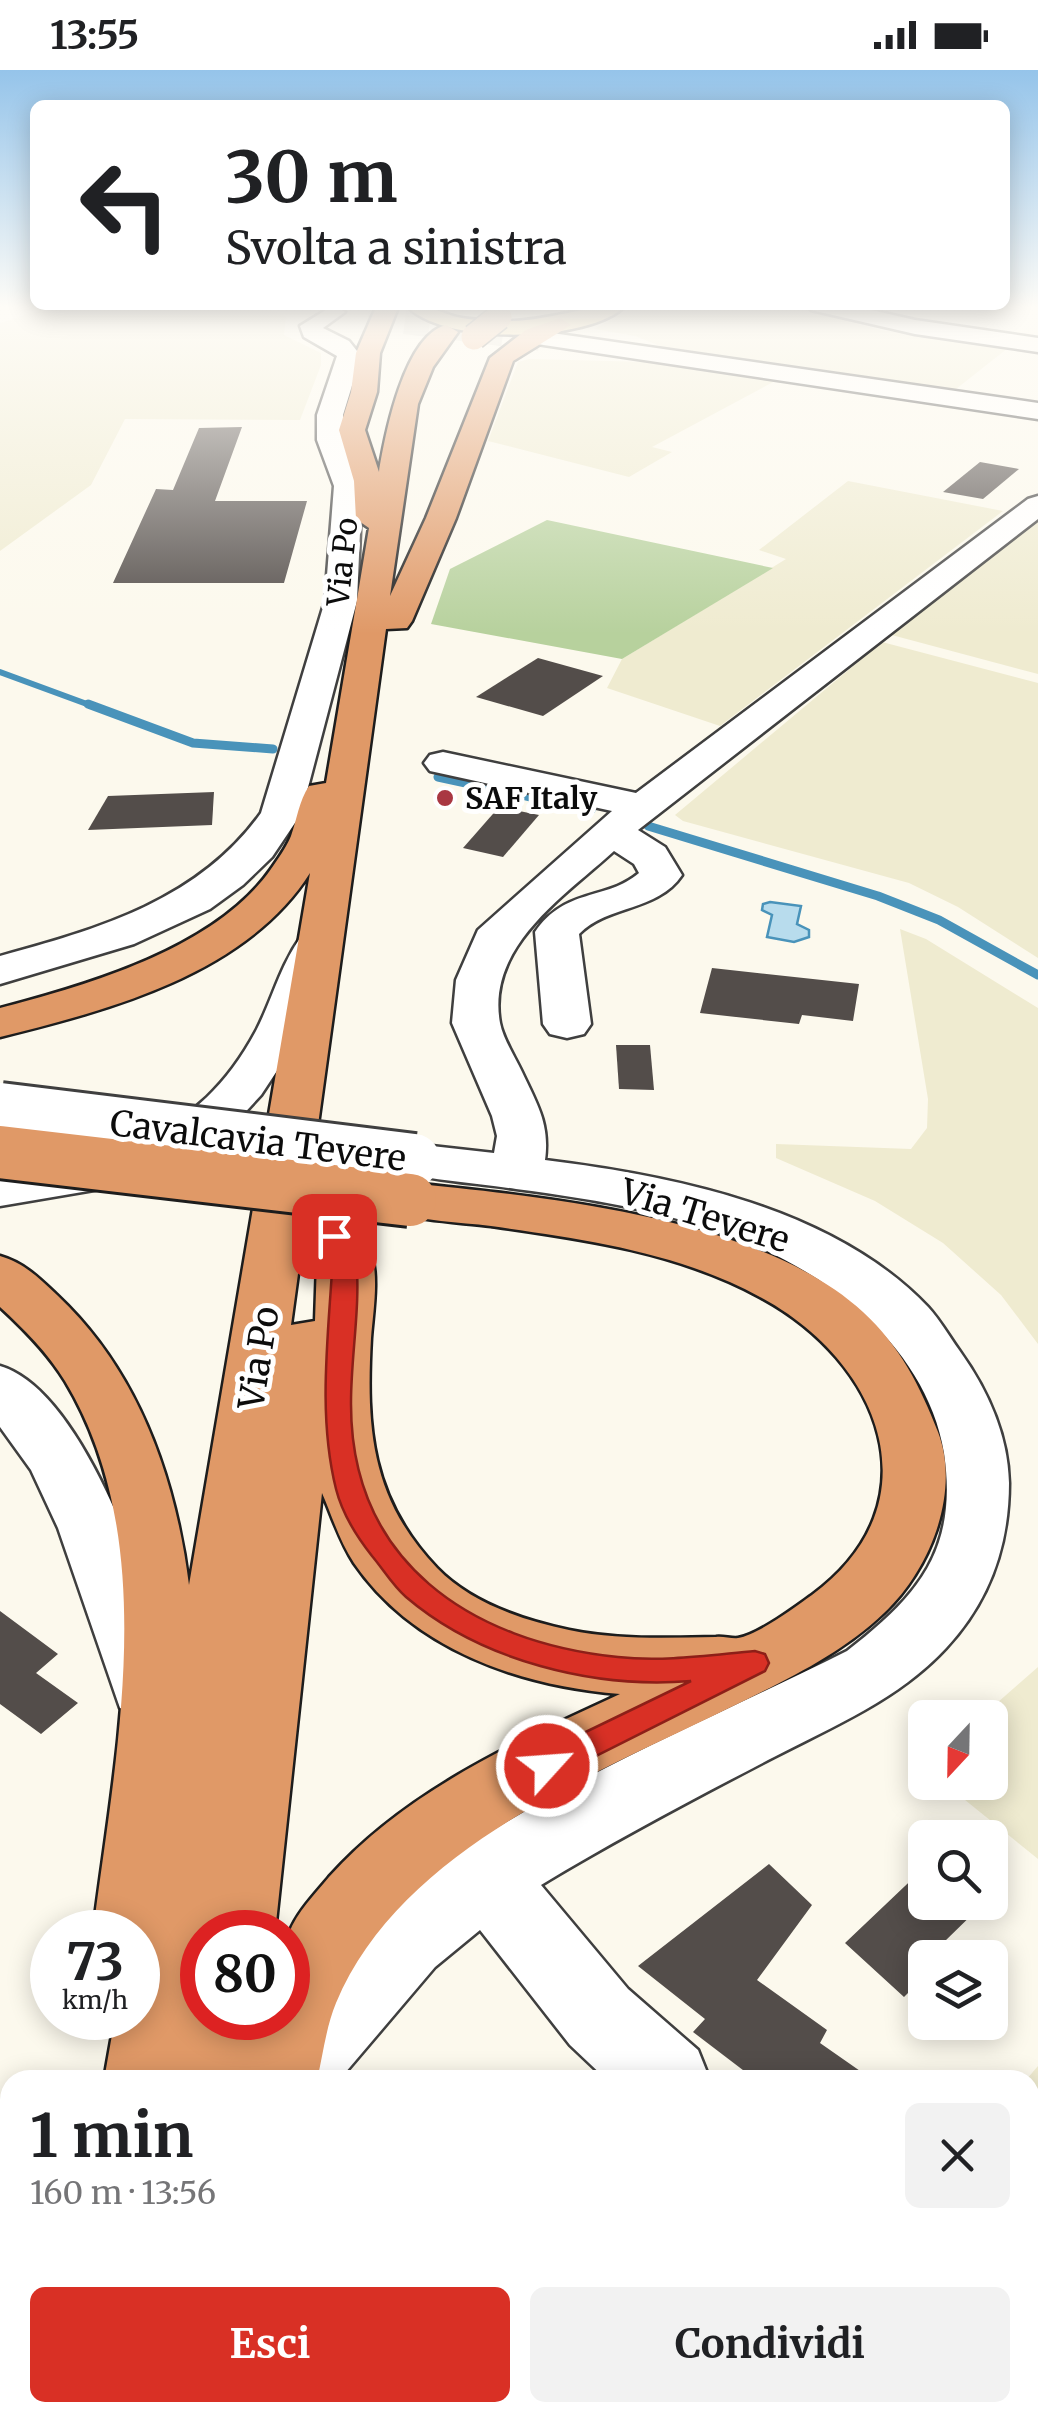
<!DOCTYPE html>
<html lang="it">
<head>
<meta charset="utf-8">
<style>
  body { margin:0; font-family:Merriweather,serif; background:#f2f2f2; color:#202124; height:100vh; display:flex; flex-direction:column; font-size:38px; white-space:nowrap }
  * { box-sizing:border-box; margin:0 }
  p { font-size:32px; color:#757577 }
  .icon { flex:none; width:55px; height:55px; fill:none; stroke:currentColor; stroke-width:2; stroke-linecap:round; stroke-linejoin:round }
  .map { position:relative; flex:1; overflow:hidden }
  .details { position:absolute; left:0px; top:2000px; width:1040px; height:352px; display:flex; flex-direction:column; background:#fff; border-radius:30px 30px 0 0; box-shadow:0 5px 25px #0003 }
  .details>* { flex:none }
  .hud { position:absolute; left:30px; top:30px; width:980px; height:210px; border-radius:15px; box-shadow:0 5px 25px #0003; background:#fff; color:#202124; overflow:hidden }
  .needle { width:65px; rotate:202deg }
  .fabs { position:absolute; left:908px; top:1630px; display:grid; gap:20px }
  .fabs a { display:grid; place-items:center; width:100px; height:100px; border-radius:15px; background:#fff; box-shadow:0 5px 25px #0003; font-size:50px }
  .speed { position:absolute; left:30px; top:1840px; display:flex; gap:20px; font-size:50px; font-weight:700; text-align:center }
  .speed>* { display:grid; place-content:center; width:130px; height:130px; border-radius:50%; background:#fff; box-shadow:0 5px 25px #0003; line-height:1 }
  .speed small { font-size:25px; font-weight:400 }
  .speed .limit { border:15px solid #d22; background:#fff; color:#111 }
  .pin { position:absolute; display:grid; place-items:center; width:85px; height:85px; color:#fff; margin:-42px; border-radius:20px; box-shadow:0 5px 15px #0006 }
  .me { position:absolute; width:110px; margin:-55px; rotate:64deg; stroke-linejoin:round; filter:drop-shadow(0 0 8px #0008) }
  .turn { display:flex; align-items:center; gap:35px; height:210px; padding:0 30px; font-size:45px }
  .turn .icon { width:130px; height:130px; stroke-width:2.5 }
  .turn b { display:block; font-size:70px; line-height:85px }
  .round { display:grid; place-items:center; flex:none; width:105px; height:105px; border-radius:15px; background:#f2f2f2 }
  .head { display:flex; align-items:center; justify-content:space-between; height:170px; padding:0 30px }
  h1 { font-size:60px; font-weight:700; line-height:75px }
  .primary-button { display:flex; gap:20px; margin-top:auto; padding:20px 30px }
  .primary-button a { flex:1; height:115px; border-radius:15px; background:#d93025; color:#fff; font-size:40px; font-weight:700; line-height:115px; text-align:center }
  .primary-button a+a { background:#f2f2f2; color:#202124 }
  .status { display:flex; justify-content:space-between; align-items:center; height:70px; padding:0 50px; background:#fff; direction:ltr }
  .status svg { height:28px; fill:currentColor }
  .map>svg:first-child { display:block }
  .farmland { fill:#efebd0 }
  .forest { fill:#b7d19d }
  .water { fill:#b8dced; stroke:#4993ba; stroke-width:2.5 }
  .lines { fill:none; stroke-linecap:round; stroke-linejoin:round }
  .stream-far1 { stroke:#4993ba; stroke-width:6 }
  .stream { stroke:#4993ba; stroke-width:9 }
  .building { fill:#534d4a }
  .minor-tunnel { stroke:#d8d5cb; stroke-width:25; stroke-dasharray:25 12; stroke-linecap:butt }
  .minor-casing { stroke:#3f3f3f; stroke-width:5 }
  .major-casing { stroke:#1d1d1d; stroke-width:5 }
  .highway-casing { stroke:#1d1d1d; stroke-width:5 }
  .minor { fill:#fff; fill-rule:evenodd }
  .major { fill:#e6c474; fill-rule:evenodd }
  .highway { fill:#e09967; fill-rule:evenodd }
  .minor-bridge-casing { stroke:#3f3f3f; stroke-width:58; stroke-linecap:butt }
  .highway-bridge-far1-casing { stroke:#1d1d1d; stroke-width:28; stroke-linecap:butt }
  .highway-bridge-casing { stroke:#1d1d1d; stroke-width:58; stroke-linecap:butt }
  .minor-bridge { stroke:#fff; stroke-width:52 }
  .highway-bridge-far1 { stroke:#e09967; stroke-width:25 }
  .highway-bridge { stroke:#e09967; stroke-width:52 }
  .route { fill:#d93025; stroke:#8d1f18; stroke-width:2.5 }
  .poi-dot { fill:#a93742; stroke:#fff; stroke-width:4 }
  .labels { text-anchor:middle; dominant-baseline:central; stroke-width:10; stroke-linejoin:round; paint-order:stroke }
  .far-street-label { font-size:30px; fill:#0c0c0c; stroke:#fff }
  .far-poi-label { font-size:30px; font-weight:bold; fill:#0c0c0c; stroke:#fff; text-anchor:start }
  .street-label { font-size:35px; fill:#0c0c0c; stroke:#fff }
</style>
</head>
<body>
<div class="status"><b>13:55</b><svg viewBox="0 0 49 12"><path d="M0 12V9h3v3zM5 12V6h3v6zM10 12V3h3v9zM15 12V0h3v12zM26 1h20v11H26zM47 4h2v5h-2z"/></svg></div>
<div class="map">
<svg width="1038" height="2351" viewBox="0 0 1038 2351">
  <rect width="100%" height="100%" fill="#fcf9ed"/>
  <g class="farmland">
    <path d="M58,235h174l42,6 12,6 -2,18 37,18v12l-21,55 -175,-1 -34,66 -91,66v-228z"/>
    <path d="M638,235h149l94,25 127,18 -57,45 -286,-45 -30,-12 -41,-7z"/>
    <path d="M529,289l121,3 127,18 -125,67 20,5 -43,25 -141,-36 30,-79z"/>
    <path d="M848,411l155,30 -283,215 -113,-38 15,-29 164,-100 -27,-9z"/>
    <path d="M1038,443v161l-150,-40z"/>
    <path d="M882,572l156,41v275l-80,-51 -49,-24 -226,-62 -8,-6z"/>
    <path d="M900,859l26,10 112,69v336l-37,-49 -58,-52 -68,-42 -99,-43v-14l135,5 16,-21 1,-29z"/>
    <path d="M1038,1597v192l-94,-76 46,-1v-64l-9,-1z"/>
    <path d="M1038,1996v327l-8,-10v-303h-4z"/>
    <path d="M360,2342h289v1l-7,8h-286z"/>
  </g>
  <path class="forest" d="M547,450l226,48 -151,91 -191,-35 19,-55z"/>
  <path class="water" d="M770,832l31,4 -4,18 12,6v7l-15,5 -27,-5 5,-22 -10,-5 1,-6z"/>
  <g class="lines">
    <path class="stream-far1" d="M0,602l95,35"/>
    <g class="stream">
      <path d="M88,634l105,39 80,6"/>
      <path d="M438,707l153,33"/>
      <path d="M648,756l230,70 61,24 99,55"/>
    </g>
  </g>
  <g class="building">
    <path d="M242,357l-27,74h92l-23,82h-171l43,-94 17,1 26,-62z"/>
    <path d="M980,392l39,7 -36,30 -40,-7z"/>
    <path d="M538,588l65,18 -60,40 -67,-19z"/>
    <path d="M214,722l-2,33 -124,5 20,-34z"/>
    <path d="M499,737l40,8 -36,42 -40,-9z"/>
    <path d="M712,898l147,16 -6,37 -51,-6 -3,9 -99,-11z"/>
    <path d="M616,975h34l4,45 -35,-1z"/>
    <path d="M0,1541l58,43 -22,19 42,30 -37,31 -41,-30z"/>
    <path d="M769,1794l43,41 -55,75 70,50 -7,13 53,37h-117l-63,-48 12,-13 -67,-53z"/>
    <path d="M925,1797v35h60l-41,40 17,16h-36v18l-21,21 -59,-54z"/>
  </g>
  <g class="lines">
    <path class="minor-tunnel" d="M368,247l177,22"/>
    <g class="minor-casing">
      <g id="minor">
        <path d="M334,235l11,7 -22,16 26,13 12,15 -18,59v25l19,46 -5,115 -56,213 -29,43 -29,28 -33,24 -76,35 -134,40v-28c99,-27 199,-56 261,-143l64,-212 9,-115 -17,-46v-25l20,-59 -33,-19 -4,-11z"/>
        <path d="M808,235h41l66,15 123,18v14l-123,-18 -104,-24z"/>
        <path d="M545,262l493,71v16l-501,-75 -4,-5z"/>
        <path d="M1038,426v23l-400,311 27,17 17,28c-25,37 -73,29 -103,59l12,90 -7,10 -17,4 -17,-4 -7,-10 -8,-92c31,-45 71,-31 104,-59l-5,-9 -20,-13c-49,45 -128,95 -114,172 3,16 15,34 22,49 15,32 28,52 23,88 130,16 289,48 383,147 12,13 21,29 31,43 28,39 49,84 50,133 0,63 -20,119 -63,165 -47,51 -112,78 -172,109 -79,41 -157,82 -233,128l87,104 70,61 12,30h-103l-37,-35 -90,-115 -45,37 -96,113h-93l12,-30 25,-32h5v-5c53,-58 105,-118 172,-162 119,-78 259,-136 387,-200 72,-56 111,-101 97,-198 -9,-56 -42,-104 -83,-141 -95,-84 -223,-107 -345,-123 -40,-6 -81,-8 -120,-18l-8,-11 8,-11 18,-5 80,9 3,-17 -5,-20 -40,-93 4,-43 22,-50 134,-119 -182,-40 -6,-8 6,-8 13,-3 193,41 392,-294z"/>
        <path d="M318,861l16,4 6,9 -21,40 -15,46 -43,65 -45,49 -48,24 -68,21 -100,17v-34c112,-16 197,-31 256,-141 17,-33 23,-63 46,-96z"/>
        <path d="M0,1296c88,26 153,239 180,321l-10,21 -25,9 -25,-9 -62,-180 -27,-58 -31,-43z"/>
        <path d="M1030,2301l8,3v47h-68l-4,-9h64z"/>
      </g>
    </g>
    <g class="major-casing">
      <path id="major" d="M406,235c23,0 30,6 51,12 18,4 37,4 55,4 39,-1 75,-16 114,-16 -35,38 -185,41 -220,0z"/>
    </g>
    <g class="highway-casing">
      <g id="highway">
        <path d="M377,235h22l-19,48 -3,39 -12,38 14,42c6,-37 25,-136 67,-147l12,7 -25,35 -15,37 -28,192 36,-78 64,-160 36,-28 34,-12 11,7 -58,36 -57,157 -44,103 -5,7 -21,1 -79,576 17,-4 19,5c9,14 23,30 28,46 8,26 2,60 0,86 -5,90 0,161 66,230 34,35 85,52 132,62 48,10 97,8 147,7 7,-1 16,2 22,1 20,-3 57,-31 74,-43 126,-93 68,-234 -52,-298 -82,-45 -177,-58 -269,-71 -33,-4 -67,-5 -100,-14l-8,-12 8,-12 19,-5c135,14 350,34 453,129 37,34 57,74 75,120 23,60 -8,138 -54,181 -44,42 -100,68 -155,95 -138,68 -329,142 -393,295 -10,24 -13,52 -19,77h-213l11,-62h23v-86h-45c22,-176 70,-389 -28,-551 -17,-28 -41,-52 -65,-74v-51c24,7 39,22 57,39 81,76 118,181 132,290l121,-712c-64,101 -201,137 -310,164v-29c88,-23 216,-60 271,-139 7,-10 15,-21 20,-33 6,-17 8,-35 18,-50l17,-3 43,-255 -13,-9 -2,-38 -15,-51 12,-38 5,-39zM304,1160l13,32 -2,59 -24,4zM322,1423c10,23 18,49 32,70 59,86 165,123 266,131 -104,48 -213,96 -291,183 -14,17 -32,35 -40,56 -7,18 -1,63 -1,85h-86v-86h73z"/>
        <path d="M46,2342h232l-1,9h-232z"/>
      </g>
    </g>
    <use href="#minor" class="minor"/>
    <use href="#major" class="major"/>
    <use href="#highway" class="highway"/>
    <g class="minor-bridge-casing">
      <path id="minor-bridge" d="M0,1039l414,51"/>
    </g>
    <g class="highway-bridge-far1-casing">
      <path id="highway-bridge-far1" d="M474,267l25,-20"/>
    </g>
    <g class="highway-bridge-casing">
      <path id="highway-bridge" d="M0,1082l410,48"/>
    </g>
    <use href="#minor-bridge" class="minor-bridge"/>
    <use href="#highway-bridge-far1" class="highway-bridge-far1"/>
    <use href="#highway-bridge" class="highway-bridge"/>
  </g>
  <linearGradient id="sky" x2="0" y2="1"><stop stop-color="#95c4ea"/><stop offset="0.42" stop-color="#fefcf7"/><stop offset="1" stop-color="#fefcf7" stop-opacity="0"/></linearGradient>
  <rect width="1038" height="564" fill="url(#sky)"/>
  <path class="route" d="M334,1159l8,2c5,8 13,18 14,27 5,46 -5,97 -5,144 -1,160 120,240 267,255 45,5 92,-2 137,-6l10,3 4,9 -4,8 -207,104 -11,4 -11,-4 -4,-9 4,-10 155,-75c-97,8 -210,-20 -285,-84 -13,-11 -23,-28 -34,-41 -15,-19 -30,-43 -36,-67 -19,-76 -7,-157 -3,-235l-10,-18z"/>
  <circle class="poi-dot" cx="445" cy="728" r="10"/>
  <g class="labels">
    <g class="far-street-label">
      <text transform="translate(342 492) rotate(-84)">Via Po</text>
    </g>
    <g class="far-poi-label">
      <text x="465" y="728">SAF Italy</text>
    </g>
    <g class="street-label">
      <text transform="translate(258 1071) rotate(7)">Cavalcavia Tevere</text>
      <text transform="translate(705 1146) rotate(17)">Via Tevere</text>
      <text transform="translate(259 1288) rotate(-81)">Via Po</text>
    </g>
  </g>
</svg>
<div class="fabs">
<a><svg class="needle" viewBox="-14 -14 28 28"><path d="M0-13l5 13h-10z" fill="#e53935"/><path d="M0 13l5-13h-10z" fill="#757577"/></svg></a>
<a><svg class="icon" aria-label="search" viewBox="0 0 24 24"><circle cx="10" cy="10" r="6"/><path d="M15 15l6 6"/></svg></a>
<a><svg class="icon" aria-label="layers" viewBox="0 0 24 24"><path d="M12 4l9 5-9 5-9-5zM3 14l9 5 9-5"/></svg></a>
</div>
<div class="speed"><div>73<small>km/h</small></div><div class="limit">80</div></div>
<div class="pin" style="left:334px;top:1166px;background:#d93025"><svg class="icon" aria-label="arrive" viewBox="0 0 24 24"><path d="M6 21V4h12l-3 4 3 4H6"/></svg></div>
<svg class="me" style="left:547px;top:1696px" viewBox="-20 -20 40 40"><circle r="17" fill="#d93025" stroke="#fff" stroke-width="3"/><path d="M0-11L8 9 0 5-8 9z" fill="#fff"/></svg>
<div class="hud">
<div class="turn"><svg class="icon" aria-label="left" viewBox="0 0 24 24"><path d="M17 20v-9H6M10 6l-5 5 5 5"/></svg><div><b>30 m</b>Svolta a sinistra</div></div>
</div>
<section class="details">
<div class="head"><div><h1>1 min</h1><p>160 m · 13:56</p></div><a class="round"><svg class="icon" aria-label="close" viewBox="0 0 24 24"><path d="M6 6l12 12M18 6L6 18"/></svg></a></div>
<div class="primary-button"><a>Esci</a><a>Condividi</a></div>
</section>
</div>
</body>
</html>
